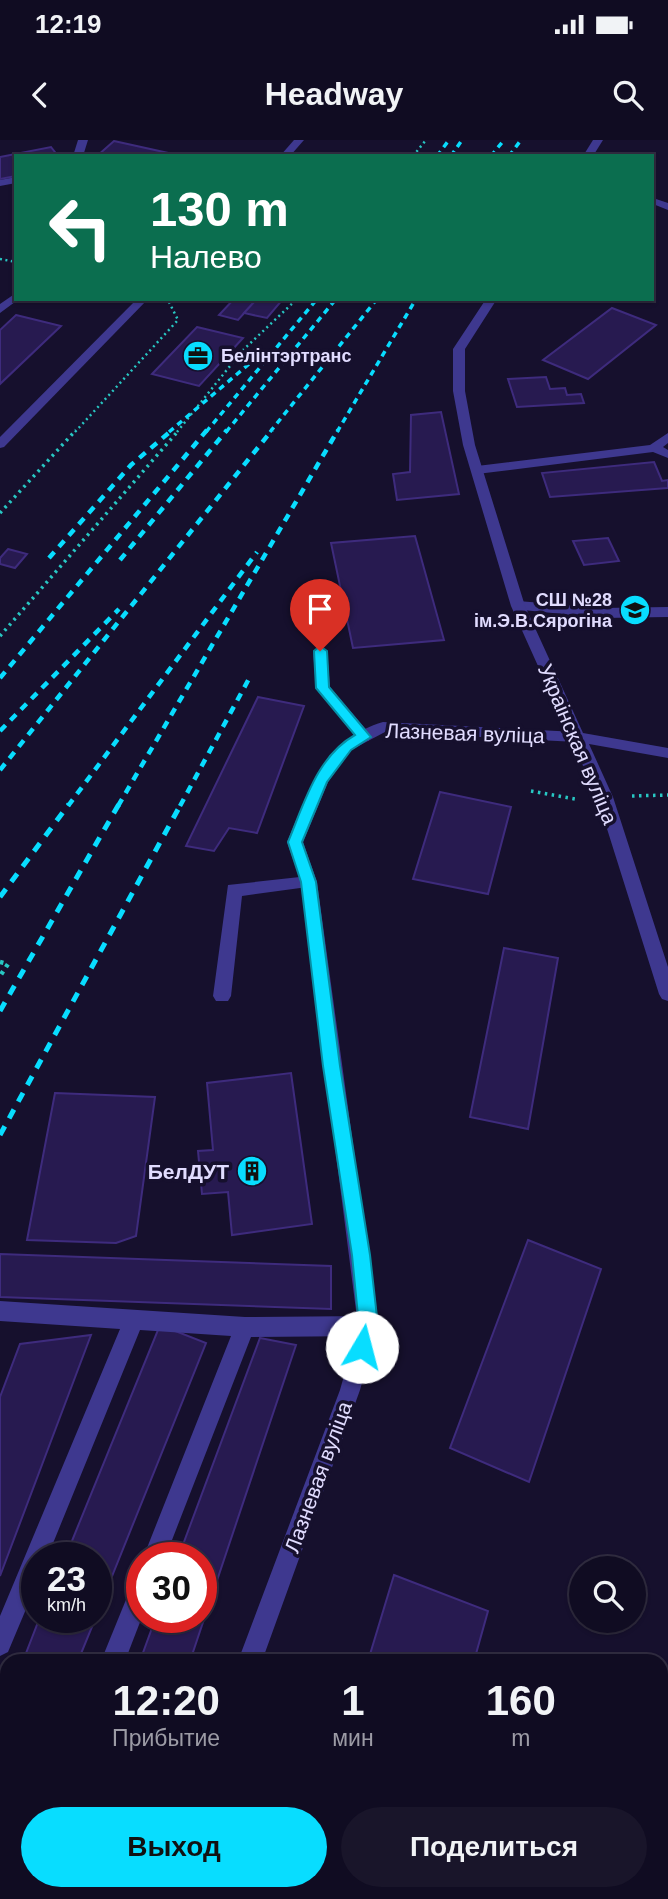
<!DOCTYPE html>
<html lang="ru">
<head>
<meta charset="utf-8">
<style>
  body { margin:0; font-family:Helvetica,sans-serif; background:#19152a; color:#f1f3f6; height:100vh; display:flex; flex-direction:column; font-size:26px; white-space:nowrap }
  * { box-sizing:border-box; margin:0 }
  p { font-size:23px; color:#9c9ba5 }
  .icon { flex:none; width:38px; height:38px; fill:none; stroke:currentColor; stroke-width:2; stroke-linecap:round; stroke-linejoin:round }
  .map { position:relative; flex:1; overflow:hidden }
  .panel { position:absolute; left:0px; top:1514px; width:668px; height:247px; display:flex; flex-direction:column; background:#100c22; border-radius:21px 21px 0 0; box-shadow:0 2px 5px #0004,0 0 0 2px #302c40 }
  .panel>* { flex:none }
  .top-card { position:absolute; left:14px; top:14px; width:640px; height:147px; border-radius:0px; box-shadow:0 2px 5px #0004,0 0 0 2px #302c40; background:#0b6e4f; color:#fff; overflow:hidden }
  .fabs { position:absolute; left:569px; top:1416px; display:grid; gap:14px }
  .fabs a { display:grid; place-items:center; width:77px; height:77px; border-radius:50%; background:#100c22; box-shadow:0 2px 5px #0004,0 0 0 2px #302c40; font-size:35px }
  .speed { position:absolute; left:21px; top:1402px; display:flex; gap:14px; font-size:35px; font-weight:700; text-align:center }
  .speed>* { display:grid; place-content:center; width:91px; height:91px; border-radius:50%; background:#100c22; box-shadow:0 2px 5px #0004,0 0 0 2px #302c40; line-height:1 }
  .speed small { font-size:18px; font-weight:400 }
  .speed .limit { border:10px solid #d22; background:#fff; color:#111 }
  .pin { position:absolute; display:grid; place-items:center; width:60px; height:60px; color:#fff; margin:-72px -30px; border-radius:50% 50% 50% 0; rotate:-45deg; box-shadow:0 0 7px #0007 }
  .pin .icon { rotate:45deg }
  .me { position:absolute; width:77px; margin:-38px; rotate:8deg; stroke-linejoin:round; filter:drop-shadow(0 0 5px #0008) }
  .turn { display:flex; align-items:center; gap:24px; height:147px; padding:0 21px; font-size:32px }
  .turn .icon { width:91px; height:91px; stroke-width:2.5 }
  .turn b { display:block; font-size:49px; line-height:60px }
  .eta { display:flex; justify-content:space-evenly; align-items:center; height:119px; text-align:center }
  .eta b { font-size:42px; font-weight:700; line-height:49px }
  .button { display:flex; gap:14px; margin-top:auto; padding:14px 21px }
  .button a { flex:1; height:80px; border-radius:42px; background:#08ddff; color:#111; font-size:28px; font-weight:700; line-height:80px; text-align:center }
  .button a+a { background:#19152a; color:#f1f3f6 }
  .status { display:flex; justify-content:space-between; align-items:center; height:49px; padding:0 35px; background:#100c22; direction:ltr }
  .status svg { height:19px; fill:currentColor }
  header { display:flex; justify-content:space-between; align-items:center; height:91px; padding:0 21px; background:#100c22; font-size:32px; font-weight:700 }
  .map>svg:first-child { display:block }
  .building { fill:#271a50; stroke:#3e2b7d; stroke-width:2 }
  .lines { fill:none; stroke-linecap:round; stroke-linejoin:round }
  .path-far3 { stroke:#28c7c3; stroke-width:2.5; stroke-dasharray:2 3.5; stroke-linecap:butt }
  .path-far2 { stroke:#28c7c3; stroke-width:3.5; stroke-dasharray:2.5 4.5; stroke-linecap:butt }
  .path-far1 { stroke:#28c7c3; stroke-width:4.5; stroke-dasharray:3.5 5; stroke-linecap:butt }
  .path { stroke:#28c7c3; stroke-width:5; stroke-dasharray:4.5 7; stroke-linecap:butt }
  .service { fill:#3e388f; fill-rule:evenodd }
  .minor { fill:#3e388f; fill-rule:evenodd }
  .tertiary { fill:#3e388f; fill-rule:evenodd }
  .rail-far2 { stroke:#08ddff; stroke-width:3.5; stroke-dasharray:6 5; stroke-linecap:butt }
  .rail-far1 { stroke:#08ddff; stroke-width:4.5; stroke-dasharray:8 7; stroke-linecap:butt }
  .rail { stroke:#08ddff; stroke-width:5; stroke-dasharray:10 9; stroke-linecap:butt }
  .route { fill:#08ddff; stroke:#0590a6; stroke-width:2 }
  .labels { text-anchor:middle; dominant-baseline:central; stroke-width:7; stroke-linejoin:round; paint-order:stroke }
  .far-poi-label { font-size:18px; font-weight:bold; fill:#e1dcff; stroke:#16102d; text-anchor:start }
  .street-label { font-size:21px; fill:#e1dcff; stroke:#16102d }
  .poi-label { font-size:21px; font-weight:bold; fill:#e1dcff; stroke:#16102d; text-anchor:end }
</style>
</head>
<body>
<div class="status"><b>12:19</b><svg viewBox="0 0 49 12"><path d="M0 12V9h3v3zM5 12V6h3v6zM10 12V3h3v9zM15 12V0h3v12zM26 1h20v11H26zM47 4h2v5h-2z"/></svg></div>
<header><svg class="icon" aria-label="back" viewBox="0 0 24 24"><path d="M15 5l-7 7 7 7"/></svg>Headway<svg class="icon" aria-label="search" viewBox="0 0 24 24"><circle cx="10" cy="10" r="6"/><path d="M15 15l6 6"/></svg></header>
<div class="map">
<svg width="668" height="1759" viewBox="0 0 668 1759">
  <rect width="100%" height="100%" fill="#16102d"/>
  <g class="building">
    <path d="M114,1l68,15h-85z"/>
    <path d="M51,7l7,9h-42v20l-16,3v-22z"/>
    <path d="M234,159h23l-19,21 -19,-5z"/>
    <path d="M257,159h26l-16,19 -23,-5z"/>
    <path d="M612,168l44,17 -68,54 -45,-19z"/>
    <path d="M16,175l45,11 -61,58v-54z"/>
    <path d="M197,187l46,11 -44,48 -47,-12z"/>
    <path d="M546,237l4,12 15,-1 2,7 14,-1 3,9 -67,4 -9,-28z"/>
    <path d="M441,272l18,82 -62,6 -4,-26 17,-2 1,-57z"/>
    <path d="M654,322l8,19 6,-1v8l-118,9 -8,-24z"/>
    <path d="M415,396l29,104 -91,8 -22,-105z"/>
    <path d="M608,398l11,23 -35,4 -11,-24z"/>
    <path d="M8,409l19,5 -12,14 -15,-4v-6z"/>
    <path d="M258,557l46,9 -47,127 -28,-5 -15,23 -28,-5z"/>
    <path d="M440,652l71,15 -23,87 -75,-15z"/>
    <path d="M504,808l54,10 -30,171 -58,-12z"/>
    <path d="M291,933l21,151 -80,11 -4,-43 -26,2 -4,-43 15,-1 -6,-67z"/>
    <path d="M55,953l100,4 -19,139 -20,7 -89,-3z"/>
    <path d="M528,1100l73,29 -72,213 -79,-34z"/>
    <path d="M0,1114l331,12v43l-331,-12z"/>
    <path d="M160,1185l46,18 -110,273v-58h-31z"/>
    <path d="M91,1195l-91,241v-179l20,-53z"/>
    <path d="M260,1198l36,7 -106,316h-50l16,-44h45v-59h-23z"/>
    <path d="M394,1435l94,36 -14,50h-106z"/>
    <path d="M40,1477h56l-18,44h-55z"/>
    <path d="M7,1559v138l-7,-4v-117z"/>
  </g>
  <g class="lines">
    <g class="path-far3">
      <path d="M413,16l13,-16"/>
      <path d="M0,119l16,3"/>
      <path d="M75,292l103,-112 -10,-20"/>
      <path d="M177,292l65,-81 55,-52"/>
    </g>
    <g class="path-far2">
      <path d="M0,373l76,-83"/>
      <path d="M0,496l179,-206"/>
      <path d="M531,651l44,8"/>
      <path d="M632,656l36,-1"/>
    </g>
    <path class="path-far1" d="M0,822l8,2 -8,12"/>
    <g class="path">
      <path d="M0,1724l7,4"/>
      <path d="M62,1754l8,5"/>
    </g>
    <g class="service">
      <path d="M78,0h10l-5,16h-10z"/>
      <path d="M16,37v6l-16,3v-6z"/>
      <path d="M16,153v6h3l-19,14v-9z"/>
      <path d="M668,293v10l-5,4 5,3v8l-15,-6 -176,22 -6,-4 6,-4 173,-21z"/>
      <path d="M518,461l84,7 66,-1v10l-66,1 -89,-9v-6z"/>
      <path d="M320,506l7,5 3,36 39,46v8h-10l-43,-53 -3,-37z"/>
      <path d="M309,736l6,2 2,4 -2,4 -73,10 -11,100 -3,5h-12l-3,-5 15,-111z"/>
      <path d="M0,1161l245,16 123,-1 7,3 3,7 -3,7 -7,3 -117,1 -86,221h-22l88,-222 -91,-6 -93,228h-10v25l-29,69 -8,4v-40l120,-287 -120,-8z"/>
      <path d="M142,1437v40l-17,44h-24l33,-81z"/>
    </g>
    <g class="minor">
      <path d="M383,582l194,10 7,5 -7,5 -192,-10 -34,18 -23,32 -25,60 14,40 61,444 -18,64 -98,271h-24l102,-271 18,-64 -57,-444 -14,-40c22,-51 37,-103 96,-120z"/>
      <path d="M152,1754h26l-2,5h-26z"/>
    </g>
    <g class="tertiary">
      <path d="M294,0h10l-14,16h-10z"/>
      <path d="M593,0h10l-10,16h-10z"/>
      <path d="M653,58l15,5v7l-15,-6z"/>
      <path d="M137,159h11l-144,148 -4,1v-11z"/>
      <path d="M486,159h11l-32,50v42l10,54 50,161 58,127 85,15v10l-79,-14 24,53 55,170v34l-6,-2 -3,-5 -62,-197 -86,-191 -48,-161 -10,-54v-42z"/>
      <path d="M668,1741v18h-14l1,-5h7v-10z"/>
    </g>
    <g class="rail-far2">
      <path d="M437,16l12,-16"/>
      <path d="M451,16l11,-16"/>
      <path d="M491,16l13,-16"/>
      <path d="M509,16l12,-16"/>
      <path d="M169,292l94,-80"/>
      <path d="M206,292l111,-133"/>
      <path d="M226,292l110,-133"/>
      <path d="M270,292l107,-133"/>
      <path d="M337,292l79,-133"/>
    </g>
    <g class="rail-far1">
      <path d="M49,418l82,-93 41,-35"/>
      <path d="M120,420l107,-130"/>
      <path d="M0,538l207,-248"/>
      <path d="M0,591l119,-122"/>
      <path d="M0,630l272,-340"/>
      <path d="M68,666l189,-254"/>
      <path d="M118,666l220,-376"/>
      <path d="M180,666l71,-131"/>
    </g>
    <g class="rail">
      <path d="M0,757l69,-93"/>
      <path d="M0,871l119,-207"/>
      <path d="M0,995l181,-331"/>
    </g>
  </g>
  <path class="route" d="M320,506l7,5 2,36 42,50 -20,13 -24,32 -25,60 14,40 24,184 30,189 8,71 -9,28 -7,2 -7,-2 -2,-7 6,-21 -7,-71 -29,-189 -22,-184 -13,-40c16,-38 29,-86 67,-107l-39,-47 -2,-37z"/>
  <defs>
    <g id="office-disc" transform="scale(1.575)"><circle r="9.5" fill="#08ddff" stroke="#16102d"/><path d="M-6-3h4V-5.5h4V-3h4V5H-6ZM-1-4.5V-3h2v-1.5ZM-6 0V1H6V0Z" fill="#111"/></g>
    <g id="school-disc" transform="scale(1.575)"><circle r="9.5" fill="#08ddff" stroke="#16102d"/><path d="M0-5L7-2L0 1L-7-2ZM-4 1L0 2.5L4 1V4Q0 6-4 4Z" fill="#111"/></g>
    <g id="building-disc" transform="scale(1.575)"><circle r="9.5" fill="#08ddff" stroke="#16102d"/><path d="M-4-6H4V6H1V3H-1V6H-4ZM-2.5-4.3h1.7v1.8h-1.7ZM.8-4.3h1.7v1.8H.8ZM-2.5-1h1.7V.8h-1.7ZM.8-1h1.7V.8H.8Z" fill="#111"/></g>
  </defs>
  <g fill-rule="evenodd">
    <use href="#office-disc" x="198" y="216"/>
    <use href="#school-disc" x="635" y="470"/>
    <use href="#building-disc" x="252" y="1031"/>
  </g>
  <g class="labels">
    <g class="far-poi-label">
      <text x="221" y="216">Белінтэртранс</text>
      <text x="612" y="460" text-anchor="end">СШ №28<tspan x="612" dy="21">ім.Э.В.Сярогіна</tspan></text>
    </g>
    <g class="street-label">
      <text transform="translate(465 593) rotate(2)">Лазневая вуліца</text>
      <text transform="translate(578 604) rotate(67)">Украінская вуліца</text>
      <text transform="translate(318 1337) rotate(-70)">Лазневая вуліца</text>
    </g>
    <g class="poi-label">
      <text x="229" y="1031">БелДУТ</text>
    </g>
  </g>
</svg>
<div class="fabs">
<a><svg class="icon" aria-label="search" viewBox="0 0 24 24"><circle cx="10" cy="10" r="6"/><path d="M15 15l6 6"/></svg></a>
</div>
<div class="speed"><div>23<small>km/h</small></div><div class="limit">30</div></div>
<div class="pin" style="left:320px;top:511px;background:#d93025"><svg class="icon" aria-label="arrive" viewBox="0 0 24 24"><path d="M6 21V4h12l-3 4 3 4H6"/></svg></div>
<svg class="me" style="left:362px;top:1207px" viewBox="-20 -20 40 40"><circle r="19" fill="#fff"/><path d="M0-13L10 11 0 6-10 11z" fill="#08ddff"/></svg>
<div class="top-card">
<div class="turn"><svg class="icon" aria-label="left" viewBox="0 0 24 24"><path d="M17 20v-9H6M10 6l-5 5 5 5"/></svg><div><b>130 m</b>Налево</div></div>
</div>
<section class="panel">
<div class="eta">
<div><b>12:20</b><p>Прибытие</p></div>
<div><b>1</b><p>мин</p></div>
<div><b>160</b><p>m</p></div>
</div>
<div class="button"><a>Выход</a><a>Поделиться</a></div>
</section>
</div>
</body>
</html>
